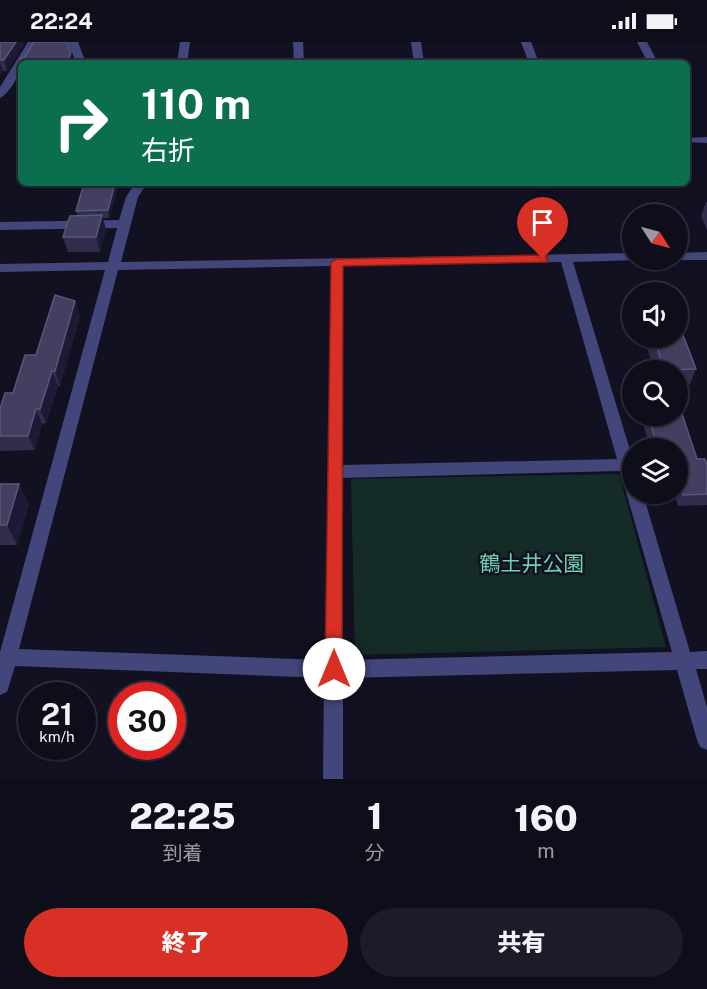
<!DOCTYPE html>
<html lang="ja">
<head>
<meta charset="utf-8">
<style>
  body { margin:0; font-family:"Public Sans","Noto Sans JP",sans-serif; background:#1c1b27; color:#f1f3f6; height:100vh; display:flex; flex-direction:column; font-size:22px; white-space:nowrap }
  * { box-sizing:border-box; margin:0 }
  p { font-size:20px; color:#9b9ca2 }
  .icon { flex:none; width:33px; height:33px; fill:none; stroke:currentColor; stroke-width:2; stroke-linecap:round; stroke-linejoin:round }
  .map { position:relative; height:737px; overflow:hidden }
  .panel { display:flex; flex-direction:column; background:#0e0d1a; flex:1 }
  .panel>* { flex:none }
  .banner { position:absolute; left:18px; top:18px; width:672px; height:126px; border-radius:9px; box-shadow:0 2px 4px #0004,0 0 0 2px #2e2d39; background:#0b6e4f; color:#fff; overflow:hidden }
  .needle { width:39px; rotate:126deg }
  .fabs { position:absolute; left:622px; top:162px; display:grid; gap:12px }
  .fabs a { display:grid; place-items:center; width:66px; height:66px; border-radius:50%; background:#0e0d1a; box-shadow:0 2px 4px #0004,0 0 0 2px #2e2d39; font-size:30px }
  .speed { position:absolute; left:18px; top:640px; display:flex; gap:12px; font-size:30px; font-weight:700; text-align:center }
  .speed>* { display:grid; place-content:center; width:78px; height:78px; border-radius:50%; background:#0e0d1a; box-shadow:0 2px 4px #0004,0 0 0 2px #2e2d39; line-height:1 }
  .speed small { font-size:15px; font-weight:400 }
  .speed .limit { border:9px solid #d22; background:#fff; color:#111 }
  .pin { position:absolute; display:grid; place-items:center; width:51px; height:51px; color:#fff; margin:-62px -26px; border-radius:50% 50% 50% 0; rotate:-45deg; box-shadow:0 0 6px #0007 }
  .pin .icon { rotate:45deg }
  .me { position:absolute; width:66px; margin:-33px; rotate:0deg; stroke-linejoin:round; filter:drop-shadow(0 0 4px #0008) }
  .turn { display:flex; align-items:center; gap:21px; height:126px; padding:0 24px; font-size:27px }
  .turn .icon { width:78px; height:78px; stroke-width:2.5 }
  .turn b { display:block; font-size:42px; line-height:51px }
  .eta { display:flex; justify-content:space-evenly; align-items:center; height:102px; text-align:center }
  .eta b { font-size:36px; font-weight:800; line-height:42px }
  .cta { display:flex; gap:12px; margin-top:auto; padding:12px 24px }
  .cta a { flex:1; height:69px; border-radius:36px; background:#d93025; color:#fff; font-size:24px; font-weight:800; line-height:69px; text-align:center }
  .cta a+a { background:#1c1b27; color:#f1f3f6 }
  .status { display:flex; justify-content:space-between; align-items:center; height:42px; padding:0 30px; background:#0e0d1a; direction:ltr }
  .status svg { height:16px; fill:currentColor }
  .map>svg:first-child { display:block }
  .green { fill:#152b28 }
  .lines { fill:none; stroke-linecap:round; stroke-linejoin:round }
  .minor { fill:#42467a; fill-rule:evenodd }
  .wall { fill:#302d4d }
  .shaded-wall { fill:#1c1a34 }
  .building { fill:#423f60; stroke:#595778; stroke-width:1.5 }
  .route { fill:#d93025; stroke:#8d1f18; stroke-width:1.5 }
  .labels { text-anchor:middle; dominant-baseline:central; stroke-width:5; stroke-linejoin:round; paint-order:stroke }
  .park-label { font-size:21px; fill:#6dd0ad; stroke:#121122 }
</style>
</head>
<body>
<div class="status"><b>22:24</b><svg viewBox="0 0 49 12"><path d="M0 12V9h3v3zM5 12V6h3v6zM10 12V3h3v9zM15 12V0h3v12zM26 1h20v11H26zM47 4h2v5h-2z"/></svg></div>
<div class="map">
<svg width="707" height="737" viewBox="0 0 707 737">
  <rect width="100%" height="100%" fill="#121122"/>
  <path class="green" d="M619,432l47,173 -311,8 -4,-176z"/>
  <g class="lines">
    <g class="minor">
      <path d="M28,0h10l-13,21h-4c0,11 -12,31 -21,35v-11z"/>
      <path d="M68,0h10l8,21h-10z"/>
      <path d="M180,0h10l-3,21h-10z"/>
      <path d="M293,0h10l1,21h-10z"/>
      <path d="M411,0h10l3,21h-10z"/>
      <path d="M521,0h10l8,21h-10z"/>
      <path d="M637,0h10l11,21h-10z"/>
      <path d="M707,95v6l-20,-1v-4z"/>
      <path d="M135,141h12l-9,14 -17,65 512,-9v7h5l-65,2 60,198v34h10l47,158 17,-1v18h-11l11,38v43l-7,-3 -3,-7 -20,-70 -334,8v101h-20l1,-101 -309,-12 -8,26 -7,3v-43l105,-382 -105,2v-8l108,-2 9,-34 -117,2v-8l119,-2 7,-23zM561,220l56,197 -274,6v-199zM331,224l-6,394 -306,-11 99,-379zM620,429l52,181 -329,8v-182z"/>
      <path d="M707,210v8h-34h5v-7z"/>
    </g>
  </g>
  <g class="wall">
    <path d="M0,0h24v2l-17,27h-4l-3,4z"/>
    <path d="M84,141h35l-10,35h-6l3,12 -6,22h-32l-5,-15 15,-21 -2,-5z"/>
    <path d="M706,160h1v28l-6,-14z"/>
    <path d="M75,259l5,15 -20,70h-2l-12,37 -4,1 -7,26 -35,1v-42l13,-16 23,-38z"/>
    <path d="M678,265l6,15 -3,8 15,39 -6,15h-12v-14h-24l-10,-32h34z"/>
    <path d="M641,374h37l19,43 10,5v41l-29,1 -2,-7 -4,1 -2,-6h8v-46h-28z"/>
    <path d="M0,442l29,20 -12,41h-17z"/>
  </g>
  <g class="shaded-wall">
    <path d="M16,0h8v2l-17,27 -3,-11z"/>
    <path d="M71,11l1,7 -1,3h-4z"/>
    <path d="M0,21l3,8 -3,4z"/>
    <path d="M115,141h4l-10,35 -1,-8z"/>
    <path d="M102,173l4,15 -6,22 -4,-15z"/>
    <path d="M75,259l5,15 -20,70 -5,-15z"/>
    <path d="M52,329l6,15 -12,37 -6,-14z"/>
    <path d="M36,367l6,15 -7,26 -7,-14z"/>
    <path d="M19,442l10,20 -12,41 -10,-20z"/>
  </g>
  <g class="building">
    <path d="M0,0h16l-12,18h-4z"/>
    <path d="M34,0h33l4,11 -4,9 -47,1 1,-5 4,-1z"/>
    <path d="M84,141h31l-7,27 -32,1z"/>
    <path d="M102,173l-6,22h-33l7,-21z"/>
    <path d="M670,245l3,5h-34l-1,-4z"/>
    <path d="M55,253l20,6 -20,70h-3l-12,38h-4l-8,27h-28v-27l5,-16h8l12,-38h11z"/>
    <path d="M678,265l6,15h-6l18,47 -32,1 -10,-32h24z"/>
    <path d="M678,360l19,57h8l2,5v30l-24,1 -2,-6h-3v-41h-15l-4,-9h-4l-7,-23h30z"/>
    <path d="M0,442h19l-12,41h-7z"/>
  </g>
  <path class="route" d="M543,213l4,1v6l-204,4 -1,403 -2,6 -6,2 -6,-2 -3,-6 6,-407 6,-3z"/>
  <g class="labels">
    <g class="park-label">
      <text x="532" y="521">鶴土井公園</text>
    </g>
  </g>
</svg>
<div class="fabs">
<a><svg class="needle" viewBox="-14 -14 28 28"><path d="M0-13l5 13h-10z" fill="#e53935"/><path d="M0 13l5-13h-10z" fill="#9b9ca2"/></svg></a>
<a><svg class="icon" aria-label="sound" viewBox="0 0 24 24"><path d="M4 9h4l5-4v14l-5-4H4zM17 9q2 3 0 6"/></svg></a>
<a><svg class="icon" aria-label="search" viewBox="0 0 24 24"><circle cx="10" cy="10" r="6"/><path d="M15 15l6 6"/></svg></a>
<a><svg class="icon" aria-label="layers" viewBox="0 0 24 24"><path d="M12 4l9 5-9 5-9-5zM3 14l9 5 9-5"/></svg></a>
</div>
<div class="speed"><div>21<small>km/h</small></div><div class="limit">30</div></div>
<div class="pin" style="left:543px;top:217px;background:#d93025"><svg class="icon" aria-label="arrive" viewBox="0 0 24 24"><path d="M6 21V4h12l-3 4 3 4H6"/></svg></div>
<svg class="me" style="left:334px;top:627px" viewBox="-20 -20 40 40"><circle r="19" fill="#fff"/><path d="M0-13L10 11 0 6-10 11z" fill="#d93025"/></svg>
<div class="banner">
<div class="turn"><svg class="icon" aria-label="right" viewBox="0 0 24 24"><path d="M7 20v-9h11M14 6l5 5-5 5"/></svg><div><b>110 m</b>右折</div></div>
</div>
</div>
<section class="panel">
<div class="eta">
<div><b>22:25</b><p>到着</p></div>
<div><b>1</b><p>分</p></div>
<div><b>160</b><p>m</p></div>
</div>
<div class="cta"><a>終了</a><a>共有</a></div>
</section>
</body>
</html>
